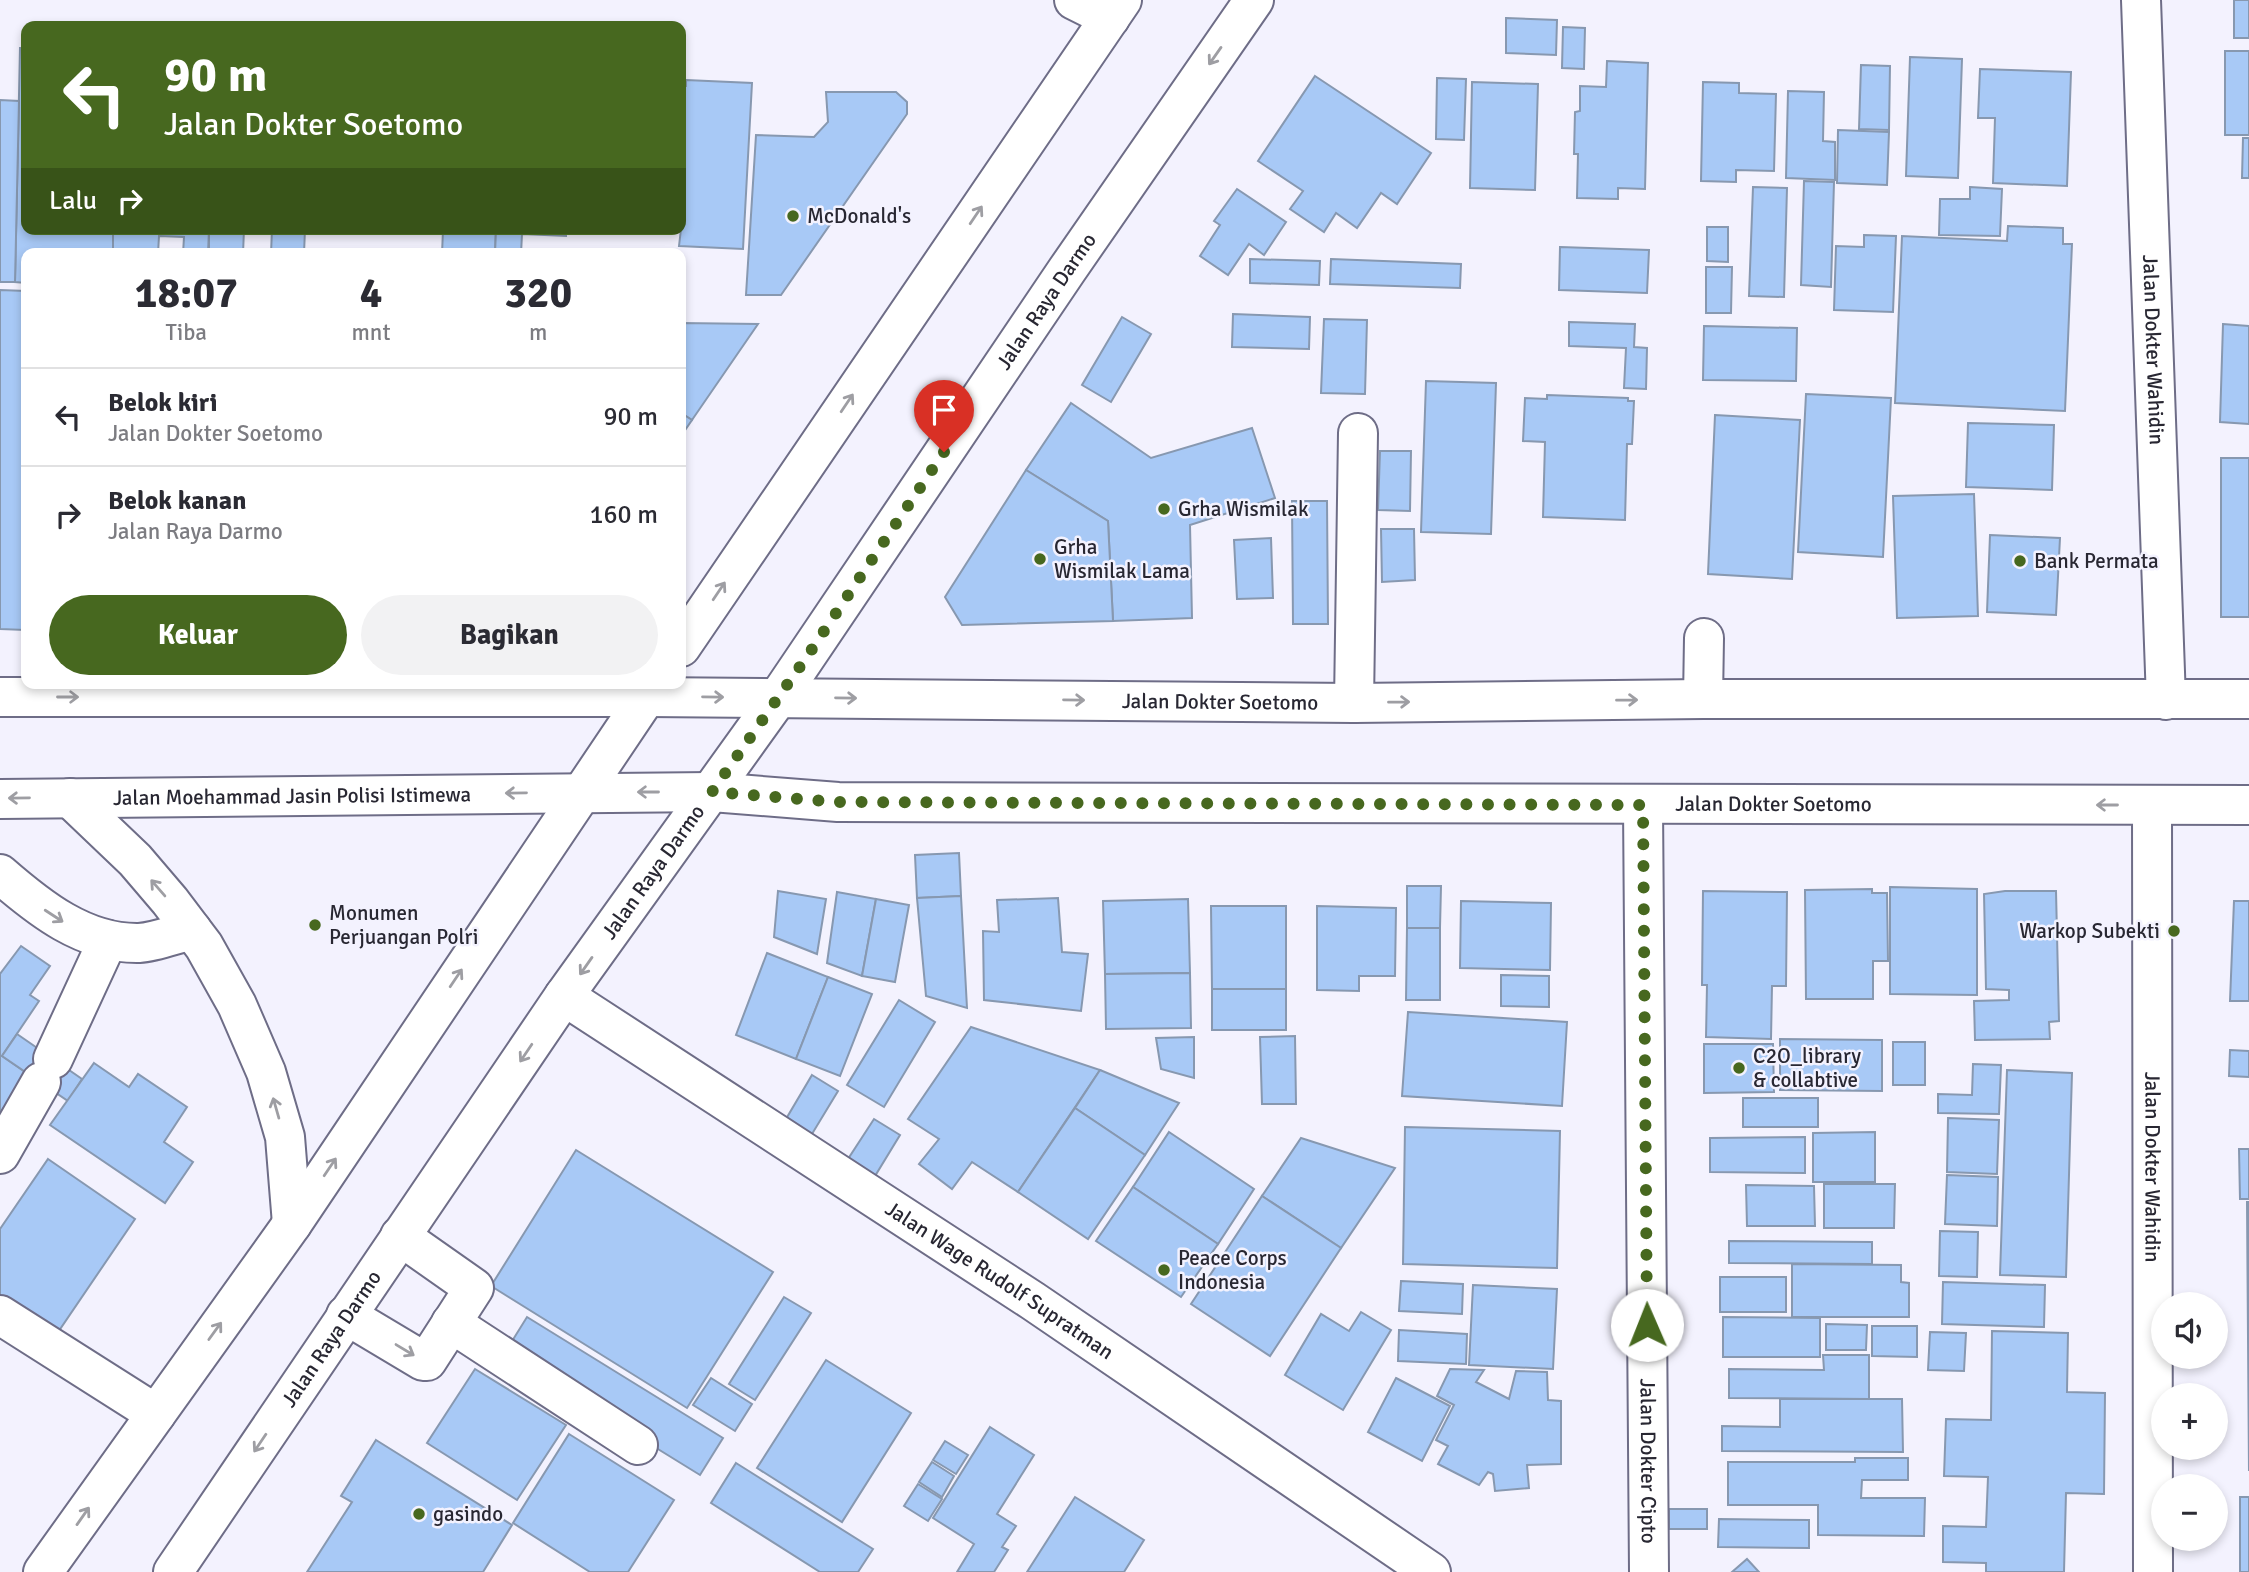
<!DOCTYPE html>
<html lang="id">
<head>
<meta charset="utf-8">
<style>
  body { margin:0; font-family:Signika,sans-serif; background:#f2f2f3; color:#2b2b33; height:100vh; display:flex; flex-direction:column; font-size:26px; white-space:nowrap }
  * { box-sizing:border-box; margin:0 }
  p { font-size:23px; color:#7c7c81 }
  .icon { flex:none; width:38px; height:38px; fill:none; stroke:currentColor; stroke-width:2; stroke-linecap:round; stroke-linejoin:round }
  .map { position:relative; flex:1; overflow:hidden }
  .side { position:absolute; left:21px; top:248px; width:665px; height:441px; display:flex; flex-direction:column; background:#fff; border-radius:14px; box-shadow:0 4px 10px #0003 }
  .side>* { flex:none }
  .guide { position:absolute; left:21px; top:21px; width:665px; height:214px; border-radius:14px; box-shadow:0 4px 10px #0003; background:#47681f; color:#fff; overflow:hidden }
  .controls { position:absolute; left:2151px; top:1292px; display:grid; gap:14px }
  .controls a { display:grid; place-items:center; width:77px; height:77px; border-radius:50%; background:#fff; box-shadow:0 4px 10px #0003; font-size:35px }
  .pin { position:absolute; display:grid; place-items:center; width:60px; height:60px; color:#fff; margin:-72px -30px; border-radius:50% 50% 50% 0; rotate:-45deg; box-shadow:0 0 7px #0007 }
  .pin .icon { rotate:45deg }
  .me { position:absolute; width:77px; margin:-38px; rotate:359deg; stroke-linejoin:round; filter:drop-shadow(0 0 5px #0008) }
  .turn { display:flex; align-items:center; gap:24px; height:147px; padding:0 28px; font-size:32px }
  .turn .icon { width:91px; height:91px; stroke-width:2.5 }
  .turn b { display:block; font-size:49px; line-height:60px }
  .then { display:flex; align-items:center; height:66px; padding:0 28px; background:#0003; gap:14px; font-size:26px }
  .eta { display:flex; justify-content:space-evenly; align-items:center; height:119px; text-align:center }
  .eta b { font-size:42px; font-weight:700; line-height:49px }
  .cta { display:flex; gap:14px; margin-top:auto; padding:14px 28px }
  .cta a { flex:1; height:80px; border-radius:42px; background:#47681f; color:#fff; font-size:28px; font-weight:700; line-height:80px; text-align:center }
  .cta a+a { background:#f2f2f3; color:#2b2b33 }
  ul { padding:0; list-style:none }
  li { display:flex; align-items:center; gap:21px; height:98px; padding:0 28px; border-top:2px solid #e1e1e2 }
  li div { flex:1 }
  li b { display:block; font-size:26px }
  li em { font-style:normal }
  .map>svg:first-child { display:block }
  .building { fill:#a8c9f6; stroke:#8798b0; stroke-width:2 }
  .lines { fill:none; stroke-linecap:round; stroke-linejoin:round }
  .minor-casing { stroke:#6e6d87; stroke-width:42 }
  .major-casing { stroke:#6e6d87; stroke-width:42 }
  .minor { stroke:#fff; stroke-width:38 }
  .major { stroke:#fff; stroke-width:38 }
  .oneway { stroke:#9e9ea3 }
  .route { stroke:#47681f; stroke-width:12; stroke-dasharray:0 21.6 }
  .poi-dot { fill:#47681f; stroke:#f3f2fe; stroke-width:2.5 }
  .labels { text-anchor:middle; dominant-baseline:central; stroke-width:5; stroke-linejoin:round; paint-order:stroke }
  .poi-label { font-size:21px; fill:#282732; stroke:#f3f2fe; text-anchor:start }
  .street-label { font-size:21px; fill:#282732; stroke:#f3f2fe }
</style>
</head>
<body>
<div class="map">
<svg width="2249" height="1572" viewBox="0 0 2249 1572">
  <rect width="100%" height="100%" fill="#f3f2fe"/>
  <g class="building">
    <rect x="2234" y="0" width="15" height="38"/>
    <path d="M1506,18l51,2 -1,35 -50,-2z"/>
    <path d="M1563,27l22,1 -1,41 -22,-1z"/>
    <path d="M20,48h6v181h87v25h-87v29l-11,-1z"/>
    <rect x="2225" y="51" width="24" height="84"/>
    <path d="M1910,57l52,2 -4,119 -52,-2z"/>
    <path d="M1607,61l41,2 -3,126 -27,-1v11l-41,-1 1,-44h-4l1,-42 5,-1v-25l26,1z"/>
    <path d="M1861,65l29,1 -1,64 -30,-1z"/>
    <path d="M1980,69l91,3 -4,114 -74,-3 2,-65h-17z"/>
    <path d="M1315,76l116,77 -34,51 -16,-11 -24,35 -21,-15 -12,19 -34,-23 13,-18 -45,-30z"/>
    <path d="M1437,78l29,1 -2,61 -28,-1z"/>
    <path d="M686,80l66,3 -9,166 -64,-3 2,-17v-143h5z"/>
    <path d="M1472,82l66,2 -3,106 -65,-2z"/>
    <path d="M1703,82l36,1v10l37,1 -2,77 -38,-1v12l-35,-1z"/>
    <path d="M1788,91l36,1 -1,49 12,1v38l-49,-2z"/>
    <path d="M826,92h70l11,10v12l-126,181h-35l10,-160 58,2 14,-15z"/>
    <path d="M0,100l19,1 -4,181h-15z"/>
    <path d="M1838,130l51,2 -2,53 -50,-2z"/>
    <path d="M2243,138h6v40h-7z"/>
    <path d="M1804,181l30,1 -3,105 -30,-2z"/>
    <path d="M1753,187l34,1 -3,109 -35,-1z"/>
    <path d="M1970,187l32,2 -2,47 -61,-1 1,-36h30z"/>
    <path d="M1237,189l49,33 -22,33 -15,-11 -21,31 -28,-19 20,-31 -6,-4z"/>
    <path d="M2008,226l55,2v16h9l-7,167 -170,-8 7,-167 105,5z"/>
    <path d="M1707,227h21v35l-21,-1z"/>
    <path d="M113,229h96l-1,25h-25l1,-17 -25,-1 -1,18h-45z"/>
    <path d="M209,229h35l-1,25h-34z"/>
    <path d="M272,229h33l-1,25h-33z"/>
    <path d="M423,229h73l-1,25h-53l1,-24z"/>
    <path d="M496,229h70v7l-44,-2 -1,20h-26z"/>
    <path d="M576,229h51v3z"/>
    <path d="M1864,235l32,1 -3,76 -59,-2 2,-64 28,1z"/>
    <path d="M1560,247l89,3 -2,43 -88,-3z"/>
    <path d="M1250,259l70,2 -1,24 -69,-2z"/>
    <path d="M1331,259l130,5 -1,24 -130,-4z"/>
    <path d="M1706,267h26l-1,46h-25z"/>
    <path d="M0,290l26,1 -1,339 -25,-1z"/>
    <path d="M1233,314l77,3 -1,32 -77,-2z"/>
    <path d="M1122,317l29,17 -40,68 -29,-17z"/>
    <path d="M1324,319l43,1 -2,74 -44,-1z"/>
    <path d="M1569,322l66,2 -1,23 13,1 -1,41 -22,-1 2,-40 -57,-2z"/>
    <path d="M681,323l77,1 -66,96 -11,-7z"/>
    <path d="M2223,324l26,2v98l-29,-2z"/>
    <path d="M1704,326l93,2 -1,53 -93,-1z"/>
    <path d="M1426,381l70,2 -5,151 -70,-2z"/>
    <path d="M1806,394l85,4 -8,159 -85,-5z"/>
    <path d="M1547,395l81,3v3h6l-2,43h-5l-2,76 -82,-3 2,-75 -22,-1 2,-43 22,1z"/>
    <path d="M1071,403l80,55 101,-30 23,70 -85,27 2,93 -79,3 -5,-100 -82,-51z"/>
    <path d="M681,413l11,7 -11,16z"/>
    <path d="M1715,415l85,5 -8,159 -84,-5z"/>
    <path d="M1968,423l86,2 -2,65 -86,-3z"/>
    <path d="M1380,451h31l-1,60 -32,-1z"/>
    <rect x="2221" y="458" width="28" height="159"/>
    <path d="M1026,470l82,51 5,100 -151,4 -17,-28z"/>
    <path d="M1974,494l4,122 -81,2 -4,-122z"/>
    <path d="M1292,501h35l1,123h-35z"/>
    <path d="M1381,529h33l1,51 -33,2z"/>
    <path d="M1990,535l70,3 -4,77 -69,-3z"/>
    <path d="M1271,538l2,60 -36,1 -3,-59z"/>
    <path d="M959,853l2,43 -44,2 -2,-43z"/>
    <path d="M1407,886h34l-1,42h-33z"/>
    <path d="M1890,887l87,2v106l-87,-1z"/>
    <path d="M1872,889v4h15l1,68h-15v38h-67l-1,-109z"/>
    <path d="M778,891l48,8 -9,55 -43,-17z"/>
    <path d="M1703,891l84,1 -1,94h-14l-1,53 -65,-2 1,-52h-5z"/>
    <path d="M2005,891h51l3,130 -10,1 1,17 -75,1 -1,-39 35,-1v-10l-23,-1 -2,-95z"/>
    <path d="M837,892l39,7 -14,77 -35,-13z"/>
    <path d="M961,896l6,112 -41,-12 -9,-98z"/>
    <path d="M1058,898l4,54 26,2 -7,57 -97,-11 -1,-69 16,1 -2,-32z"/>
    <path d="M876,899l33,6 -14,77 -33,-6z"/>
    <path d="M1188,899l2,74 -85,1 -2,-73z"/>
    <path d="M1461,901l90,2 -1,67 -90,-2z"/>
    <path d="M2234,901h15v100h-19z"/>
    <path d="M1211,906h75v83h-74z"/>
    <path d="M1317,906l79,2 -1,68h-36v15l-42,-1z"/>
    <path d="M1407,928h33v72h-34z"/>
    <path d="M21,946l29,20 -20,29 9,6 -37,55 26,18 -28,39v-139z"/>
    <path d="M767,953l61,24 -32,82 -60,-24z"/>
    <path d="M1190,973l1,55 -85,1 -1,-55z"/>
    <path d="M1501,975l48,1v31l-48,-1z"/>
    <path d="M828,977l44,17 -32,82 -44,-17z"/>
    <rect x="1212" y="989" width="74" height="41"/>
    <path d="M899,1000l36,22 -51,85 -37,-22z"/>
    <path d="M1408,1012l159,10 -5,84 -160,-10z"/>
    <path d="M971,1027l129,43 -82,122 -46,-30 -20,27 -33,-25 20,-25 -31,-20z"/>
    <path d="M17,1034l65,45 -14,22 -66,-45z"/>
    <path d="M1295,1036l1,68h-34l-2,-67z"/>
    <path d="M1194,1037v41l-33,-9 -5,-31z"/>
    <path d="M1780,1039l102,1v51l-102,-1z"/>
    <rect x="1893" y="1042" width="32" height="43"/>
    <path d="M1704,1044h69l1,48 -70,1z"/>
    <path d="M2230,1050l19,1v26l-20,-1z"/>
    <path d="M94,1063l35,24 9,-13 49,33 -23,35 29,20 -28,41 -115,-78z"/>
    <path d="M1973,1064l28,1 -2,49 -61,-1v-19l34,1z"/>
    <path d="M1100,1070l79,33 -34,52 -70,-47z"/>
    <path d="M2007,1070l65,3 -6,204 -66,-2z"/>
    <path d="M812,1075l26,16 -26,43 -26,-15z"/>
    <rect x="1743" y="1098" width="75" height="29"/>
    <path d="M1075,1108l70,47 -57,84 -70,-47z"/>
    <path d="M1948,1118l51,2 -2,54 -50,-2z"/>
    <path d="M874,1119l26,16 -25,41 -27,-17z"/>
    <path d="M1405,1127l155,4 -3,137 -154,-4z"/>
    <path d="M1169,1132l85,57 -36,55 -85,-57z"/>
    <path d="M1875,1132v50h-62v-49z"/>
    <path d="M1805,1137v36l-95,-1v-34z"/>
    <path d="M1301,1138l94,30 -54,80 -79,-52z"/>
    <path d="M2239,1149h10v50h-9z"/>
    <path d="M576,1150l197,122 -86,136 -196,-122z"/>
    <path d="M48,1159l87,60 -81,119 -54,-37v-72z"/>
    <path d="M1947,1175l51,2 -1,49 -52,-2z"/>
    <path d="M1824,1184h71l-1,44h-70z"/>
    <path d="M1746,1185l68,1 1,40h-68z"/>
    <path d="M1133,1187l85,57 -37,53 -85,-56z"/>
    <path d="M1262,1196l79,52 -71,108 -79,-52z"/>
    <path d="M2247,1202h2v269z"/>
    <path d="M1940,1231l38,1 -1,45 -38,-1z"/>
    <path d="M1729,1241l143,1v22l-143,-1z"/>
    <path d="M1792,1264l109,1v17l8,1v34h-117z"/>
    <rect x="1720" y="1277" width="66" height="35"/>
    <path d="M1401,1281l62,3 -1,30 -63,-3z"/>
    <path d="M1943,1282l102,3 -1,42 -102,-3z"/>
    <path d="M1473,1285l84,4 -4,80 -84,-4z"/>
    <path d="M784,1297l27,16 -56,87 -26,-16z"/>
    <path d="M1361,1312l30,18 -48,80 -58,-35 36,-61 28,17z"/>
    <path d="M527,1317l196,121 -23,37 -196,-121z"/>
    <path d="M1723,1317l97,1v39h-97z"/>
    <path d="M1826,1324l41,1 -1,25h-40z"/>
    <path d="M1872,1326h45v31l-45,-1z"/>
    <path d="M1399,1330l68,4 -1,30 -68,-3z"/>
    <path d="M1992,1331l76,2 -1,59 38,1 -1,101 -38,-1 -2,79h-78v-9l-43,-1v-36l43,1 2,-50 -44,-1 2,-57 45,1z"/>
    <path d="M1930,1332l36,1 -2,38 -36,-1z"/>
    <path d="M1823,1355h46v44l-140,-1v-29l95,1z"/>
    <path d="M826,1360l85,53 -69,109 -85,-54z"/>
    <path d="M475,1369l91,56 -49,75 -90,-57z"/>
    <path d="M1450,1369l34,1 -8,12 33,17 7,-28 31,1 1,28 13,1v63l-34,1 2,23 -34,3 -2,-17 -5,-2 -9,13 -41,-21 10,-18 -12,-6 18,-35 -17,-9z"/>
    <path d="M711,1378l41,26 -17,27 -42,-26z"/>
    <path d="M1396,1378l54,28 -28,55 -54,-29z"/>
    <path d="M1780,1399h122l1,53 -181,-1v-25l58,1z"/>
    <path d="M990,1427l44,28 -37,59 19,12 -14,21 6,3 -14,22h-37l17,-28 -41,-26z"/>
    <path d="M569,1434l105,66 -46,72h-38l-77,-49z"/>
    <path d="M376,1440l136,85 -29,47h-176l45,-70 -11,-6z"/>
    <path d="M945,1441l23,14 -12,19 -23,-14z"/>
    <path d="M1855,1458h53v22h-46l-1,18h64l-1,38 -106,-1v-30h-90v-43h127z"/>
    <path d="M932,1462l22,14 -12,21 -23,-15z"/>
    <path d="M736,1463l137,86 -15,23h-38l-109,-69z"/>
    <path d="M918,1484l24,15 -14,22 -24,-15z"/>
    <path d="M1075,1497l69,43 -20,32h-97z"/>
    <rect x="2240" y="1497" width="9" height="75"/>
    <rect x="1669" y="1509" width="38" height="20"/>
    <path d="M1719,1519l90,1v28l-91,-1z"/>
    <path d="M1747,1559l12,13h-27z"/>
  </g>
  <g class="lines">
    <g class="minor-casing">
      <g id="minor">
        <path d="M1074,0l36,18"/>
        <path id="s1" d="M2141,0l25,700"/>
        <path d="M1703,699l1,-61"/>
        <path d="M1354,703l4,-270"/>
        <path id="s2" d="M1643,805l6,767"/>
        <path id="s3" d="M2152,805l1,767"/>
        <path d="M0,874c39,34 84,70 139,69 17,-1 36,-9 53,-13"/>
        <path id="s4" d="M564,996l469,305 398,271"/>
        <path d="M53,1059l55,-119"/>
        <path d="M0,1154l41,-72"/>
        <path d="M0,1315l156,99"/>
        <path d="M346,1315l77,46h4l47,-73 -74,-52"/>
        <path d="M451,1323l187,122"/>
      </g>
    </g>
    <g class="major-casing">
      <g id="major">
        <path d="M681,647l441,-647"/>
        <path id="s5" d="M0,697h647l707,6 349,-4h546"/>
        <path d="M70,798l65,62 35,41 34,45 33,59 29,67 19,65 7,87"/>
        <path id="s6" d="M0,799l712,-7 126,10 1411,3"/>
        <path d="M43,1572l249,-348 363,-540"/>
        <path id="s7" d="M173,1572l391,-576 214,-298 289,-428 187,-270"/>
      </g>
    </g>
    <use href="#minor" class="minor"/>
    <use href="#major" class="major"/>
  </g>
  <defs><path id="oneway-shaft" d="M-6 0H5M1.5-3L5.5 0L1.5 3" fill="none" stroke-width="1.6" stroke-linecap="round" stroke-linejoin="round" transform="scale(1.75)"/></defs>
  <g class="oneway">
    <use href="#oneway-shaft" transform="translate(1215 56) rotate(125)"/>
    <use href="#oneway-shaft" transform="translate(976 215) rotate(-56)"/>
    <use href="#oneway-shaft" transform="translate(847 403) rotate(-56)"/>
    <use href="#oneway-shaft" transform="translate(719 591) rotate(-56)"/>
    <use href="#oneway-shaft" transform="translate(68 697)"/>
    <use href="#oneway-shaft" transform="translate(713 697) rotate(1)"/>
    <use href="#oneway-shaft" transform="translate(846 698) rotate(1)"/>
    <use href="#oneway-shaft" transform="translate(1074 700) rotate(1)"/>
    <use href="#oneway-shaft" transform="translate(1627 700) rotate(-1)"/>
    <use href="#oneway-shaft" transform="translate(1399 702) rotate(-1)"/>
    <use href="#oneway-shaft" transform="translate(648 792) rotate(180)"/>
    <use href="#oneway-shaft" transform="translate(516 793) rotate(179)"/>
    <use href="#oneway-shaft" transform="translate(19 798) rotate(179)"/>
    <use href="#oneway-shaft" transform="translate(2107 805) rotate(180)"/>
    <use href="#oneway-shaft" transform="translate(158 888) rotate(-131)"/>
    <use href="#oneway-shaft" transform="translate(54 916) rotate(33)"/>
    <use href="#oneway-shaft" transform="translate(586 966) rotate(125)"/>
    <use href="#oneway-shaft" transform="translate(456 978) rotate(-56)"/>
    <use href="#oneway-shaft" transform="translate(526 1053) rotate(124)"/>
    <use href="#oneway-shaft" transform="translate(276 1108) rotate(-106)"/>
    <use href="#oneway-shaft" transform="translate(330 1167) rotate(-56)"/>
    <use href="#oneway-shaft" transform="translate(215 1331) rotate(-54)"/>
    <use href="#oneway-shaft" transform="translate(405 1350) rotate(31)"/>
    <use href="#oneway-shaft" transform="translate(260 1443) rotate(124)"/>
    <use href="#oneway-shaft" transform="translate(83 1516) rotate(-55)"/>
  </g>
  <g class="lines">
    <path class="route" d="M944,452l-136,203 -96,137 126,10 805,3 4,520"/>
  </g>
  <g class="poi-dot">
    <circle cx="793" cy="216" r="7"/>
    <circle cx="1164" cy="509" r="7"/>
    <circle cx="1040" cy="559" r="7"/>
    <circle cx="2020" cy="561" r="7"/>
    <circle cx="315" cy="925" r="7"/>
    <circle cx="2174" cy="931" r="7"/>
    <circle cx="1739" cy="1068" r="7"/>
    <circle cx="1164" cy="1270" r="7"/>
    <circle cx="419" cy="1514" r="7"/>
  </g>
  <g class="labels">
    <g class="poi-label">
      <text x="807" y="216">McDonald's</text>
      <text x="1178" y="509">Grha Wismilak</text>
      <text x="1054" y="547">Grha<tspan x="1054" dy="24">Wismilak Lama</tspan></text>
      <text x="2034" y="561">Bank Permata</text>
      <text x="329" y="913">Monumen<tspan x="329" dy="24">Perjuangan Polri</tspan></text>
      <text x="2160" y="931" text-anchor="end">Warkop Subekti</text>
      <text x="1753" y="1056">C2O_library<tspan x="1753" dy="24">&amp; collabtive</tspan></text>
      <text x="1178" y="1258">Peace Corps<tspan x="1178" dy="24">Indonesia</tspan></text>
      <text x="433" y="1514">gasindo</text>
    </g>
    <g class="street-label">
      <text stroke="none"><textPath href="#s7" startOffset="1542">Jalan Raya Darmo</textPath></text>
      <text stroke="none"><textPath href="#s1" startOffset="350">Jalan Dokter Wahidin</textPath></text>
      <text stroke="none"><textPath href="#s5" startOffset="1220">Jalan Dokter Soetomo</textPath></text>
      <text stroke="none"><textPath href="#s6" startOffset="292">Jalan Moehammad Jasin Polisi Istimewa</textPath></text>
      <text stroke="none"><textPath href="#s6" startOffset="1774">Jalan Dokter Soetomo</textPath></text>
      <text stroke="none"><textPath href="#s7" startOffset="849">Jalan Raya Darmo</textPath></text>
      <text stroke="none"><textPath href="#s3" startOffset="362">Jalan Dokter Wahidin</textPath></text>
      <text stroke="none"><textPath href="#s4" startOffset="520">Jalan Wage Rudolf Supratman</textPath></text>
      <text stroke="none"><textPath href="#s7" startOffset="282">Jalan Raya Darmo</textPath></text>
      <text stroke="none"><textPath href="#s2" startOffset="656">Jalan Dokter Cipto</textPath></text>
    </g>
  </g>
</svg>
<div class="controls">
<a><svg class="icon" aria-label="sound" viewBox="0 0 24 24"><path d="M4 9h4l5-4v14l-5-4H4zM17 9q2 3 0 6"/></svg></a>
<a>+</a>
<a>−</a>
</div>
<div class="pin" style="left:944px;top:452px;background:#d93025"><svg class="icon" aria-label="arrive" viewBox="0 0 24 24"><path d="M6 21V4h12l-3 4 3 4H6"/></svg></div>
<svg class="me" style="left:1647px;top:1325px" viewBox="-20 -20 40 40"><circle r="19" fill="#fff"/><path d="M0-13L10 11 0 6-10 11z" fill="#47681f"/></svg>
<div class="guide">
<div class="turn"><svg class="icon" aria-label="left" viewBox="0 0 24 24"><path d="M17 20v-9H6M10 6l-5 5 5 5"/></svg><div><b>90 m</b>Jalan Dokter Soetomo</div></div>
<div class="then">Lalu<svg class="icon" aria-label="right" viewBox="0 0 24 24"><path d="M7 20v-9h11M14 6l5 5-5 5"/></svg></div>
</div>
<section class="side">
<div class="eta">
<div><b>18:07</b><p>Tiba</p></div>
<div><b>4</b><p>mnt</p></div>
<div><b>320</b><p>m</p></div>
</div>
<ul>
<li><svg class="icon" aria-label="left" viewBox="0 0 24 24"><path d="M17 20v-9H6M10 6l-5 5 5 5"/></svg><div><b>Belok kiri</b><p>Jalan Dokter Soetomo</p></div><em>90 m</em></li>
<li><svg class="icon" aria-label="right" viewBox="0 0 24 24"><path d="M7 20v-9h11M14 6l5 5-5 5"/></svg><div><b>Belok kanan</b><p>Jalan Raya Darmo</p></div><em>160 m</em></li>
</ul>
<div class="cta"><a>Keluar</a><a>Bagikan</a></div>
</section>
</div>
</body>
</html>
